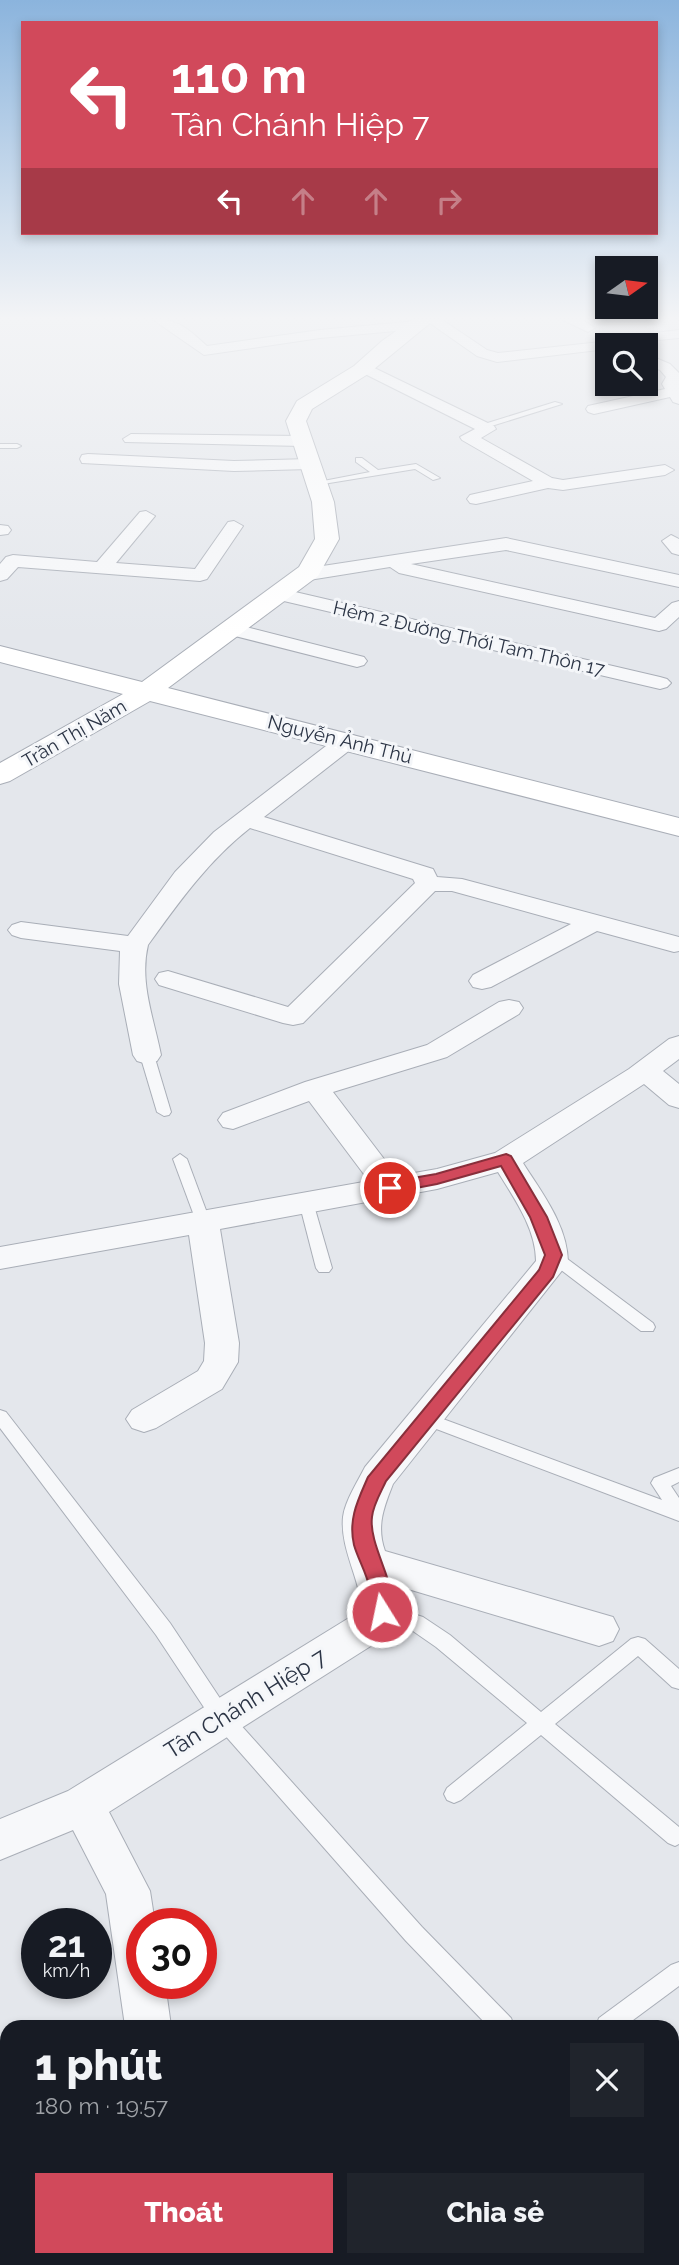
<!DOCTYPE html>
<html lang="vi">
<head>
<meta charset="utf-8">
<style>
  body { margin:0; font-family:Raleway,sans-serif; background:#20242c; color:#f1f3f6; height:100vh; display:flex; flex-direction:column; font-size:26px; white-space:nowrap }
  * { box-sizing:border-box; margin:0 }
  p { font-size:23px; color:#9ea1a6 }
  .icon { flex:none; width:38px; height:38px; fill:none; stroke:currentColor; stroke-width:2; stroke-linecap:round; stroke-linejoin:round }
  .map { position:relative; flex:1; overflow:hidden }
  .drawer { position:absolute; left:0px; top:2020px; width:679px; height:247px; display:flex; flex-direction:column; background:#171b24; border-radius:21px 21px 0 0; box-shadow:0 4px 10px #0003 }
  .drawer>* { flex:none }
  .banner { position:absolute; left:21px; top:21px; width:637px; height:214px; border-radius:0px; box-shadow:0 4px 10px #0003; background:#d1495b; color:#fff; overflow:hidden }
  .needle { width:46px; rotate:76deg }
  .tools { position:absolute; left:595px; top:256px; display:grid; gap:14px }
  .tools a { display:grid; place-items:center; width:63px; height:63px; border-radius:0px; background:#171b24; box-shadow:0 4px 10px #0003; font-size:35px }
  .speed { position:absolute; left:21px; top:1908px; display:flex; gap:14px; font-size:35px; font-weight:700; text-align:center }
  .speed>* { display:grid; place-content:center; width:91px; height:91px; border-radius:50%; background:#171b24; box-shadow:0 4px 10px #0003; line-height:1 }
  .speed small { font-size:18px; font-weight:400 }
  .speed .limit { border:10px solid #d22; background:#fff; color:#111 }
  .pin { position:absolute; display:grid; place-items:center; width:60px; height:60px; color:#fff; margin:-30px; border:4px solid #fff; border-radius:50%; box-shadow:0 2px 7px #0007 }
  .me { position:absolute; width:77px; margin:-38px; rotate:350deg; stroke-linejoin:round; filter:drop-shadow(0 0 5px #0008) }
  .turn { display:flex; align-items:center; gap:24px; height:147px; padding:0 35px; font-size:32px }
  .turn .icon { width:91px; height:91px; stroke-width:2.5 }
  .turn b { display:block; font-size:49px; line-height:60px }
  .lanes { display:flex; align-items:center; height:66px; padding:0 35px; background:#0003; justify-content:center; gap:35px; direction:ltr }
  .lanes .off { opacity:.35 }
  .round { display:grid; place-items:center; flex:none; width:74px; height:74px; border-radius:0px; background:#20242c }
  .overview { display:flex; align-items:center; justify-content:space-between; height:119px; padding:0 35px }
  h1 { font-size:42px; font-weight:800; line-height:52px }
  .primary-button { display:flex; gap:14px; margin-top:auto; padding:14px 35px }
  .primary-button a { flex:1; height:80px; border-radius:0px; background:#d1495b; color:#fff; font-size:28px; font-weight:800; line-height:80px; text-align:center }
  .primary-button a+a { background:#20242c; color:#f1f3f6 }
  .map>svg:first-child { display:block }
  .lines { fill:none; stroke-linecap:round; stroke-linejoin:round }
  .lane-casing { stroke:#a9aeb7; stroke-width:2 }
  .street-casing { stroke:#a9aeb7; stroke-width:2 }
  .secondary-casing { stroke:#a9aeb7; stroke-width:2 }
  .lane { fill:#f7f8fa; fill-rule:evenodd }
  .street { fill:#f7f8fa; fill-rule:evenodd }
  .secondary { fill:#fff; fill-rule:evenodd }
  .route { fill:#d1495b; stroke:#882f3b; stroke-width:2 }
  .labels { text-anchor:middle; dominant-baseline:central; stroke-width:6; stroke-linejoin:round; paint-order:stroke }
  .far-street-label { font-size:19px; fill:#2b3445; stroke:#f4f6f9 }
  .street-label { font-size:23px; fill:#2b3445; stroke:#f4f6f9 }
</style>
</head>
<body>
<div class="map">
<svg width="679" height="2265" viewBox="0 0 679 2265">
  <rect width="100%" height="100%" fill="#e4e7ec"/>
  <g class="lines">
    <g class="lane-casing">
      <g id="lane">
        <path d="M555,402l7,2 -77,24 -7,-2z"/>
        <path d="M0,444h17l4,2 -4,2h-17z"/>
        <path d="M356,458h6l16,12 38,-6 24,14 -7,2 -18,-11 -98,16 -4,-2 57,-11 -14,-10z"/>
        <path d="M147,1051l7,4 17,57 -2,3 -5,1 -7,-4 -17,-57z"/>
        <path d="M180,1154l7,5 23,62 -2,4h-10l-2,-4 -23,-62z"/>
        <path d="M306,1197l7,5 19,66 -3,4h-10l-3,-4 -17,-66z"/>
        <path d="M553,1251l5,1 95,71 2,4 -2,4h-12l-93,-71 -3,-4 3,-4z"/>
        <path d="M0,1410l6,2 164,211 59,89 193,215 89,91 3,8h-26l-82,-85 -191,-217 -59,-89 -156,-207z"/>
        <path d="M424,1412l238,88 -11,-17 3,-5 25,-10v14l-8,4 8,12v23l-261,-99 -2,-4 2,-4z"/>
        <path d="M382,1604l41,13 27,18 91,77 90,-73 7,-2 7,2 34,30v20l-7,-2 -34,-31 -83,68 124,103v17l-4,2 -7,-3 -127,-108 -80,65 -7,3 -7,-3 -3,-6 3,-6 80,-65 -91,-76 -26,-18 -34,-12 -3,-5 3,-5z"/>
        <path d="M679,1962v24l-54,40h-29l3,-8 72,-53z"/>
        <path d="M679,2248v17h-20l2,-6h11v-8z"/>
      </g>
    </g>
    <g class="street-casing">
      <g id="street">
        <path d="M152,319c27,0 36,10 55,27l113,-16 97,-9 7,4 -7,4 -97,9 -116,17z"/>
        <path d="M424,319h17l46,31 11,3 112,-12 11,-4 58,-7v8l-72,7v4l-110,13 -20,-6z"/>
        <path d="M561,319h20l14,9 -7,4z"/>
        <path d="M646,354l24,10 9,9v31l-6,-2 -3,-5 -76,17 -6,-2 -2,-3 2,-3 77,-17 -3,-5 4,-7 -6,-7 -14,-6z"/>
        <path d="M364,363l130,63 2,3 -15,9 71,40 11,2 102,-15 9,5 -9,5 -102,15 -15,-2 -72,16 -6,-1 -3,-4 3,-4 63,-14 -71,-41 -2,-3 15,-8 -116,-58 -3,-3 3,-3z"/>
        <path d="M131,434l172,2 8,5 -8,5 -178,-4 -2,-3z"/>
        <path d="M88,454l146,7 76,-2 8,5 -8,5 -76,2 -152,-8 -2,-4 2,-4z"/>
        <path d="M146,511l9,5 -39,47 79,6 33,-47 6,-1 9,5 -36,53 -7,2 -182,-14 -11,12 -7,2v-17l6,-7 7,-2 84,7 43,-50z"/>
        <path d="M0,525l8,1 3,4 -3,4 -8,1z"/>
        <path d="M671,535l8,4v16l-7,-2 -10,-12z"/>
        <path d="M506,538l173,37v12l-173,-37 -95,14 244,54 17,-15 7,-2v16l-13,12 -7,2 -260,-58 -9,-6 -87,14 -10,-6 10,-6z"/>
        <path d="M278,588l382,89 7,2 4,4 -4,4 -7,2 -389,-91 -3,-4 3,-4z"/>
        <path d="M230,623l134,34 3,4 -3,4 -7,2 -134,-34 -3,-4 3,-4z"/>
        <path d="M347,734l8,2 3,5 -3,5 -91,71 169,52 4,8 25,2 217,58v14l-5,1 -77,-21 -106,56 -9,2 -9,-2 -4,-6 4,-6 98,-51 -119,-33h-17l-132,132 -10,2 -10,-2 -124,-38 -4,-6 4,-6 9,-2 120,36 127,-124 -2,-4 -163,-51c-42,33 -71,74 -102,117 -9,37 6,74 13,110l-4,6 -10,3 -10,-3 -4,-6 -14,-71 1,-33 -99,-13 -9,-3 -4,-5 4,-5 9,-3 107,14 47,-64 39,-40 125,-96z"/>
        <path d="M509,1000l10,2 4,6 -4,6 -72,43 -114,35 64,84 40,-7 58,-16 134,-84 40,-30 10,-3v23l-16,12 16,13v24l-10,-3 -25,-21 -121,79c19,30 45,63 45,100l-175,221c-9,23 -17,42 -8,67l228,66 6,12 -6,12 -14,5 -201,-60 3,26 -16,25 -276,175 41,79 5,32h-13v60h23l6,43h-46l-19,-132 -33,-64 -73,30v-41l68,-28 289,-178 5,-5c-3,-31 -22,-60 -19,-91 2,-16 15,-36 22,-50l171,-206c0,-32 -22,-63 -38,-89l-61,17 -217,40 19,114 -1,19 -16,27 -66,39 -12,4 -12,-4 -6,-9 6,-9 66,-39 6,-10 1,-18 -16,-108 -189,34v-22l369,-66 -60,-80 -76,28 -10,-2 -5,-7 5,-7 82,-31 122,-37 72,-43z"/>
        <path d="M7,2228v31h23l-2,6h-28v-36z"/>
        <path d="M101,2259h52l-1,6h-52z"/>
      </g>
    </g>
    <g class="secondary-casing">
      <path id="secondary" d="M413,319h22l-67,55 -56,35 -6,12 28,81 5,37 -21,37 -150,112 511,130v18l-529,-135 -140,80 -10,3v-21l123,-69 -123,-32v-16l142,36 157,-115 16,-28 -3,-37 -26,-81 11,-20 57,-35 28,-25z"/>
    </g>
    <use href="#lane" class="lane"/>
    <use href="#street" class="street"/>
    <use href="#secondary" class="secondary"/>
  </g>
  <linearGradient id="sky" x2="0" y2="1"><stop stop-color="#8bb4dd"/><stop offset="0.5" stop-color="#f3f4f6"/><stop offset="1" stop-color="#f3f4f6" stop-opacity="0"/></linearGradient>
  <rect width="679" height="636" fill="url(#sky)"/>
  <path class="route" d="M506,1154l5,2 36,61 15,38 -9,22 -167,204c-5,11 -13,24 -14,36 -4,31 31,75 18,102l-8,2 -7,-2c-5,-11 -4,-22 -6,-33 -3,-14 -11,-27 -15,-41 -6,-26 4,-45 14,-68l171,-207 6,-15 -15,-38 -29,-51 -64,18 -47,9 -8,-5 8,-6 46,-8z"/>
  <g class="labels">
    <g class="far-street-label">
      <text transform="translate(469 638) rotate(13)">Hẻm 2 Đường Thới Tam Thôn 17</text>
      <text transform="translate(74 733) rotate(-30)">Trần Thị Năm</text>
      <text transform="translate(340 739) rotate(14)">Nguyễn Ảnh Thủ</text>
    </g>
    <g class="street-label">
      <text transform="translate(245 1703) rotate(-32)">Tân Chánh Hiệp 7</text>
    </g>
  </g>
</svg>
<div class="tools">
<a><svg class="needle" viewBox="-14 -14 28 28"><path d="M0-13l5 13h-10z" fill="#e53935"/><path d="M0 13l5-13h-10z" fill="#9ea1a6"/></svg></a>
<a><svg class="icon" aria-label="search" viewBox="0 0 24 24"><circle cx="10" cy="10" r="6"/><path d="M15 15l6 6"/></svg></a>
</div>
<div class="speed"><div>21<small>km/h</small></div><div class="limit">30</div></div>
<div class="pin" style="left:390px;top:1188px;background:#d93025"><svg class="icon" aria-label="arrive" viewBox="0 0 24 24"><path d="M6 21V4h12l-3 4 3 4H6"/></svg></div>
<svg class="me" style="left:382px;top:1612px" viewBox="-20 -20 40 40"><circle r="17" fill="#d1495b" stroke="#fff" stroke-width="3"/><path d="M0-11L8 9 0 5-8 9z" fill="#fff"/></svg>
<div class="banner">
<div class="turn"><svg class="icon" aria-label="left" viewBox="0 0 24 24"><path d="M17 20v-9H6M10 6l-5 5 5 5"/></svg><div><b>110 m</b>Tân Chánh Hiệp 7</div></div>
<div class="lanes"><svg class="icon" aria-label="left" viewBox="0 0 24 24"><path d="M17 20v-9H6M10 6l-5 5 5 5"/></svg><svg class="icon off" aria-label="ahead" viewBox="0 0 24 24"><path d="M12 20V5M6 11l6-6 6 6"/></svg><svg class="icon off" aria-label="ahead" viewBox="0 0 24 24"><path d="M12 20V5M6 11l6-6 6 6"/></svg><svg class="icon off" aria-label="right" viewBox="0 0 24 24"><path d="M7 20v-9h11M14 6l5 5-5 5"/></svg></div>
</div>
<section class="drawer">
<div class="overview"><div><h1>1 phút</h1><p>180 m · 19:57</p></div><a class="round"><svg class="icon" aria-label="close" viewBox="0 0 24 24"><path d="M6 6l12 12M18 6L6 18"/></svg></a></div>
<div class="primary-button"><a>Thoát</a><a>Chia sẻ</a></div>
</section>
</div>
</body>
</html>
